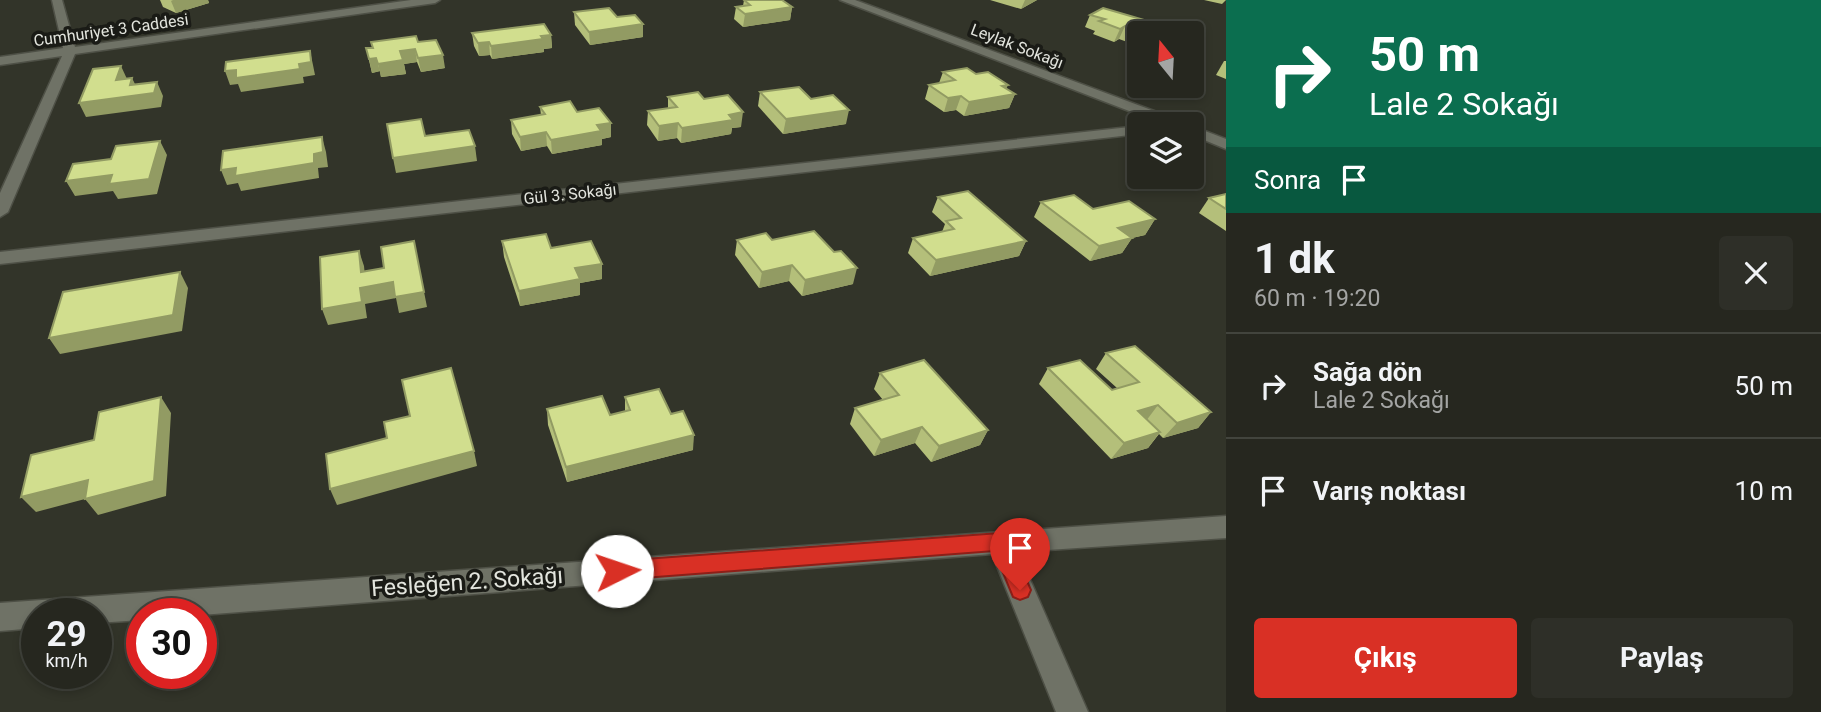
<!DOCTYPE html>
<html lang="tr">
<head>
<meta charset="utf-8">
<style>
  body { margin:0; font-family:Roboto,sans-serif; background:#2e2f28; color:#f1f3f6; height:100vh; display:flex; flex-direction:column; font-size:26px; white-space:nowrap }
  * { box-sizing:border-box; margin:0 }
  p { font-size:23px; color:#a4a5a4 }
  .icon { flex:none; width:38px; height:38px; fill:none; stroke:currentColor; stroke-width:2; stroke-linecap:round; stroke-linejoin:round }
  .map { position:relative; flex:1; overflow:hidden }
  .details { display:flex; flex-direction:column; background:#26271f; width:595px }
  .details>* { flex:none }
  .banner { background:#0b6e4f; color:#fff; overflow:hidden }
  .needle { width:46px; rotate:342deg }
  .fabs { position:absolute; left:1127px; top:21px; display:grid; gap:14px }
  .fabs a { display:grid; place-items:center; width:77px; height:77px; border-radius:7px; background:#26271f; box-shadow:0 4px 10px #0003,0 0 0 2px #42443d; font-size:35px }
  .speed { position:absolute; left:21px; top:598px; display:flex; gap:14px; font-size:35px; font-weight:700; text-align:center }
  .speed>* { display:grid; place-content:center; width:91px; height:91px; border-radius:50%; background:#26271f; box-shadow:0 4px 10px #0003,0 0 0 2px #42443d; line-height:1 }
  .speed small { font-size:18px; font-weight:400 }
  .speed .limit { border:10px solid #d22; background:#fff; color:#111 }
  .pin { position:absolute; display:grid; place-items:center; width:60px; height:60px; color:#fff; margin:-72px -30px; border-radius:50% 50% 50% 0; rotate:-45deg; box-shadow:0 0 7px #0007 }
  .pin .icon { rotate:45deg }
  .me { position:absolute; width:77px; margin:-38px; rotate:86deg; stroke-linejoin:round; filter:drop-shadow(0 0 5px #0008) }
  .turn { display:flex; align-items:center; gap:24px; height:147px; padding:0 28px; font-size:32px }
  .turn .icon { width:91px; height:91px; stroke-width:2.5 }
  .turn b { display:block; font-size:49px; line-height:60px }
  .then { display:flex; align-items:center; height:66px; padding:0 28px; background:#0003; gap:14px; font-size:26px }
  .round { display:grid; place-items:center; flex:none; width:74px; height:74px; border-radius:7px; background:#2e2f28 }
  .summary { display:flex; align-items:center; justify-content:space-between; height:119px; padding:0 28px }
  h1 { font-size:42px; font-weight:700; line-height:52px }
  .action { display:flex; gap:14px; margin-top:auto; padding:14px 28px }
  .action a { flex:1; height:80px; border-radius:7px; background:#d93025; color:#fff; font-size:28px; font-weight:700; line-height:80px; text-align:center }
  .action a+a { background:#2e2f28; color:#f1f3f6 }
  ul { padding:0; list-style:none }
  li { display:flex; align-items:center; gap:21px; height:105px; padding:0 28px; border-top:2px solid #42443d }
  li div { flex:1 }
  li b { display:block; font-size:26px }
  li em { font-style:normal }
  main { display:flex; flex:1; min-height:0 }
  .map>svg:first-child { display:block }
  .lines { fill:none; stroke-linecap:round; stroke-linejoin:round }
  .street-casing { stroke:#4e5046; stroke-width:3 }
  .street { fill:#6f7266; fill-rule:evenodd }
  .wall { fill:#b4bf7a }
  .shaded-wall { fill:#929b63 }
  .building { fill:#d1de8e; stroke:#929b63; stroke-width:2 }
  .route { fill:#d93025; stroke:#8d1f18; stroke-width:2 }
  .labels { text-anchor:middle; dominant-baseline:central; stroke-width:7; stroke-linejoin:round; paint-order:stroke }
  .far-street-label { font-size:16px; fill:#e3e5de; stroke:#1a1b16 }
  .near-street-label { font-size:23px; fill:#e3e5de; stroke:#1a1b16 }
</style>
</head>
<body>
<main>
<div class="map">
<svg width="1226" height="712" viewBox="0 0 1226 712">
  <rect width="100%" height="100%" fill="#323429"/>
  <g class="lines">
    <g class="street-casing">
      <g id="street">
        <path d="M52,0h10l13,47 336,-47h29l-5,3 -360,51 -67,158 -8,5v-24l62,-137 -62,9v-8l63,-9z"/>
        <path d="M840,0h15l326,121 2,3h-20z"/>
        <path d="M1139,126v8l-1139,130v-12z"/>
        <path d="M1192,126l34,13v10l-34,-14z"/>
        <path d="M1226,516v22l-208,14 70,160h-32l-64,-158 -791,61 -59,-1v6l-46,3v-9h-59v14l-37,3v-28z"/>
      </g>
    </g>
    <use href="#street" class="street"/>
  </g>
  <g class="wall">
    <path d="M160,0h48l1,3 -33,10 -13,-6z"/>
    <path d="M744,0l48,7 -2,13 -47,7 -9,-8 2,-12 7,-1z"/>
    <path d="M990,0h47l-16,9z"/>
    <path d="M1204,0h22l-4,4z"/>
    <path d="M1103,8l51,25h-15v10l-4,-2 -5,2 -11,-4 -5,3 -21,-8 2,-3 -10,-4 5,-12z"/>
    <path d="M574,12l43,5 26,20 -53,8 -15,-20z"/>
    <path d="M472,33l79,2 1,13 -8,1v3l-52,7 -2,-4 -11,1 -5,-10z"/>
    <path d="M371,42h47l27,26 -24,4 -4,-10 -13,2 2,10 -25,3 -1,-6 -8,2 -6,-25h7z"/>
    <path d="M1224,61h2v18l-10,-4z"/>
    <path d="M943,72l33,2 30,15 9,5 -6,14 -45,8 -8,-6 -12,2 -19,-13 4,-14 10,-2z"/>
    <path d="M760,92l51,7 35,25 -63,10 -25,-28z"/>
    <path d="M668,97l36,2 37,28 -9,1 -1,6 -50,9 -4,-5 -19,3 -11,-16 1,-14 20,-3z"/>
    <path d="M540,107l37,5 34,11v14l-9,2v6l-50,9 -5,-8 -26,5 -9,-17 -1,-14 30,-5z"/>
    <path d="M1226,194v37l-27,-18 10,-15z"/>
    <path d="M938,197l88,44 -7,15 -89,20 -22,-23 5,-15 29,-6 3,-8 -13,-12z"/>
    <path d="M1041,202l114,17 -10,16 -13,3 -10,15 -32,8 -56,-44z"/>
    <path d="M737,240h35l81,44 -51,12 -13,-15 -30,7 -24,-33z"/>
    <path d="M502,241l49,7 51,16v15l-22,4v12l-60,11 -16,-49z"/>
    <path d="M1106,353l105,59 -13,16 -35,10 -4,-4 -11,14 -37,11 -72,-75 9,-16 64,22 5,-2 -21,-19z"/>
    <path d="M880,373l108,57 -8,15 -49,17 -16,-19 -41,13 -24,-32 5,-16 28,-8 -9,-11z"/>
    <path d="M625,397l46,17 22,36 -126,32 -19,-57 -1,-16 63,6 15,-4z"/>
  </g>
  <g class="shaded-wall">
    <path d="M173,0h35l1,3 -33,10 -5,-12z"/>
    <path d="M1025,0h12l-16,9z"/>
    <path d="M792,7l-2,13 -47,7 2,-13z"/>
    <path d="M643,24v13l-53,8 -1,-13z"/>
    <path d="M1158,24l-4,9h-8l2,-3z"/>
    <path d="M1125,26l-6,13 -5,3 6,-13z"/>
    <path d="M1141,28l-6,13 -5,2 6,-13z"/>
    <path d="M551,35l1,13 -8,1v3l-52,7 -1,-13z"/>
    <path d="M489,42l1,13 -11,1 -1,-13z"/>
    <path d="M415,49l2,13 -13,2 2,10 -25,3 -3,-13 22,-13z"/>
    <path d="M310,51l3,14 2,10 -12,2 1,6 -63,9 -3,-8 -8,1 -5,-14 74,-7z"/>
    <path d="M443,55l2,13 -24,4 -3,-14z"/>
    <path d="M376,58l4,13 -8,2 -3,-14z"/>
    <path d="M121,66l6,13 -11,1z"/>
    <path d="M132,78l7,14 18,-10 6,14 -2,11 -75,10 -7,-14 51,-18z"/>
    <path d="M1008,85l-5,11 12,-2 -6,14 -45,8 5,-14 33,-16z"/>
    <path d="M961,96l-5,14 -12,2 4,-14z"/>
    <path d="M849,110l-3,14 -63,10 3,-15z"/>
    <path d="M743,112l-2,15 -9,1 -1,6 -50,9 1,-15 47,-13z"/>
    <path d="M611,123v14l-9,2v6l-50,9 -1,-14 46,-15z"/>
    <path d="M678,123l-1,15 -19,3 1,-15z"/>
    <path d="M546,132l1,14 -26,5 -1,-14z"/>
    <path d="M322,137l4,15 2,15 -10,1 1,10 -78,13 -3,-8 -11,2 -6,-15 93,-16z"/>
    <path d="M160,141l7,14 -10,39 -39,5 -5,-8 -38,5 -9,-15 46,-6z"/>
    <path d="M475,146l2,15 -81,12 -3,-15z"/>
    <path d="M1155,219l-10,16 -13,3 -10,15 -32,8 9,-15 19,-18z"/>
    <path d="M414,241l13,66 -28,6 -3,-15 -31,6 2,14 -39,7 -6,-16 38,-21 1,-16 -2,-21 5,15 2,21z"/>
    <path d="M1026,241l-7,15 -89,20 6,-16z"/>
    <path d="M602,264v15l-22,4v12l-60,11 -1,-15 56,-23z"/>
    <path d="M792,265l-3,16 -30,7 3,-16z"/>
    <path d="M857,268l-4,16 -51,12 3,-16z"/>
    <path d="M180,272l8,16 -6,43 -122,23 -11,-16z"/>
    <path d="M161,397l10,16 -5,83 -68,19 -13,-16 -49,13 -15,-15z"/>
    <path d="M1158,405l-12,16 -8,-10z"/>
    <path d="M1211,412l-13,16 -35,10 14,-15z"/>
    <path d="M922,427l-7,16 -41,13 7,-16z"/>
    <path d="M988,430l-8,15 -49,17 8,-16z"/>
    <path d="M1160,432l-12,16 -37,11 13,-16z"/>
    <path d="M694,435l-1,15 -126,32 -1,-15z"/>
    <path d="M474,451l3,15 -140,39 -7,-16z"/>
  </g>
  <g class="building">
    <path d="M744,0h38l10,7 -47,7 -9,-7 14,-2z"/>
    <path d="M609,8l8,9 18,-2 8,9 -54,8 -15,-20z"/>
    <path d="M1103,8l55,16 -10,6 -7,-2 -5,2 -11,-4 -5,3 -21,-8 6,-2 -15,-4z"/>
    <path d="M544,24l7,11 -10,1 2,3 -52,7 -2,-4 -11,1 -6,-10z"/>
    <path d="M416,36l2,6 18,-2 7,15 -25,3 -3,-9 -15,2 3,9 -25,4 -2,-6 -7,1 -3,-11h7l-2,-6z"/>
    <path d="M310,51l1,11 -12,2 1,5 -64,9v-8l-11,1 1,-9z"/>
    <path d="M121,66l-5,14 16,-2 -2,7 27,-3 -3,11 -75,10 14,-34z"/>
    <path d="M967,68l9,6 12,-2 20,13 -6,1 13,8 -46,8 -8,-6 -13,2 -19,-13 26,-5 -12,-8z"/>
    <path d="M799,87l12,12 22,-4 16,15 -63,9 -26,-27z"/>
    <path d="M698,92l6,7 24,-4 15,17 -14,3 4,5 -51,8 -4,-5 -19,3 -11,-15 29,-4 -9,-10z"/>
    <path d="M570,101l7,11 22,-4 12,15 -14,2 4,6 -50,9 -5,-8 -26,5 -9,-17 34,-6 -5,-7z"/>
    <path d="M421,119l4,17 44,-6 6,16 -82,12 -6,-34z"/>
    <path d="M322,137l1,15 -9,2v9l-79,13 1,-8 -15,2 2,-19z"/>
    <path d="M160,141l-11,38 -40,5 3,-9 -46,6 7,-17 38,-5 5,-13z"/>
    <path d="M968,191l58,50 -90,19 -23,-22 41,-9 -8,-8 15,-3 -23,-21z"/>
    <path d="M1226,194v15l-17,-11z"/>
    <path d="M1074,195l19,14 36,-8 26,18 -37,9 14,10 -33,8 -58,-44z"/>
    <path d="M814,231l20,21 7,-1 16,17 -52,12 -13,-15 -30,7 -25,-32 29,-7 6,7z"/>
    <path d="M546,234l5,14 40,-7 11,23 -27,4 5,11 -61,12 -17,-50z"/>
    <path d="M414,241l10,51 -29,5 -2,-15 -33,6 2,14 -40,7 -2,-52 39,-6 2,21 23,-4 -3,-21z"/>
    <path d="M180,272l-7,43 -124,23 14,-46z"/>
    <path d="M1135,346l76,66 -34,11 -19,-18 -20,6 22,21 -36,11 -76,-75 32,-8 32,30 27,-8 -33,-29z"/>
    <path d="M924,360l64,70 -49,16 -17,-19 -41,13 -26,-32 44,-13 -19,-22z"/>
    <path d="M451,368l23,83 -144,38 -4,-35 61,-16 -3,-16 26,-6 -8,-36z"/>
    <path d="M659,389l12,25 12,-3 11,24 -128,32 -19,-58 55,-13 8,19 20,-5 -5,-13z"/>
    <path d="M161,397l-7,84 -69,18 3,-19 -67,17 10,-42 63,-15 5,-28z"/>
  </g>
  <path class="route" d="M1000,533l7,2 24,55 -3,7 -8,3 -7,-3 -19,-46 -377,29 -7,-3 -3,-6 3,-7 7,-3z"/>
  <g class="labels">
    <g class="far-street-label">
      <text transform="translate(111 30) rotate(-8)">Cumhuriyet 3 Caddesi</text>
      <text transform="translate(1017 46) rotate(21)">Leylak Sokağı</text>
      <text transform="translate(570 194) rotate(-6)">Gül 3. Sokağı</text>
    </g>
    <g class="near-street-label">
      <text transform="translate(467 582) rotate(-4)">Fesleğen 2. Sokağı</text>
    </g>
  </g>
</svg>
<div class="fabs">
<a><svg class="needle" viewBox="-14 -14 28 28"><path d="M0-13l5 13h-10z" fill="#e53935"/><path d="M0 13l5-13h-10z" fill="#a4a5a4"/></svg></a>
<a><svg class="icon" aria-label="layers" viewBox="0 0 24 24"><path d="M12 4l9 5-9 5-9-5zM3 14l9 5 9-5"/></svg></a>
</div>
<div class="speed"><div>29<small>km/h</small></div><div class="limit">30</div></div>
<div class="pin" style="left:1020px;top:590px;background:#d93025"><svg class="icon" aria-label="arrive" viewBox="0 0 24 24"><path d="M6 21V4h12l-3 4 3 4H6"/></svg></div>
<svg class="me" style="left:617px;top:571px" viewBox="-20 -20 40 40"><circle r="19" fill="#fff"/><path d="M0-13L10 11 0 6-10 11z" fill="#d93025"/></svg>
</div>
<section class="details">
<div class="banner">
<div class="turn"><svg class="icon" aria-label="right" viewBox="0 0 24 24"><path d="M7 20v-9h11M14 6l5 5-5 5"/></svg><div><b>50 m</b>Lale 2 Sokağı</div></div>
<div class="then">Sonra<svg class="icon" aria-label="arrive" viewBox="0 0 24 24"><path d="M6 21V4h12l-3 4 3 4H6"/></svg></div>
</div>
<div class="summary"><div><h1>1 dk</h1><p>60 m · 19:20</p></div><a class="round"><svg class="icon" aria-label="close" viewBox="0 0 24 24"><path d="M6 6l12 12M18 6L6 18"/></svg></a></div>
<ul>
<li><svg class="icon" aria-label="right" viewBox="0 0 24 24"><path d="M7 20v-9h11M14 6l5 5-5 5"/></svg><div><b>Sağa dön</b><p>Lale 2 Sokağı</p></div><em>50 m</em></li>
<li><svg class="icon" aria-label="arrive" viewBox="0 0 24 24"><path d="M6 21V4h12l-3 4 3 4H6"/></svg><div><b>Varış noktası</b></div><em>10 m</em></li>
</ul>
<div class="action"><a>Çıkış</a><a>Paylaş</a></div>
</section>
</main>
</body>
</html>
